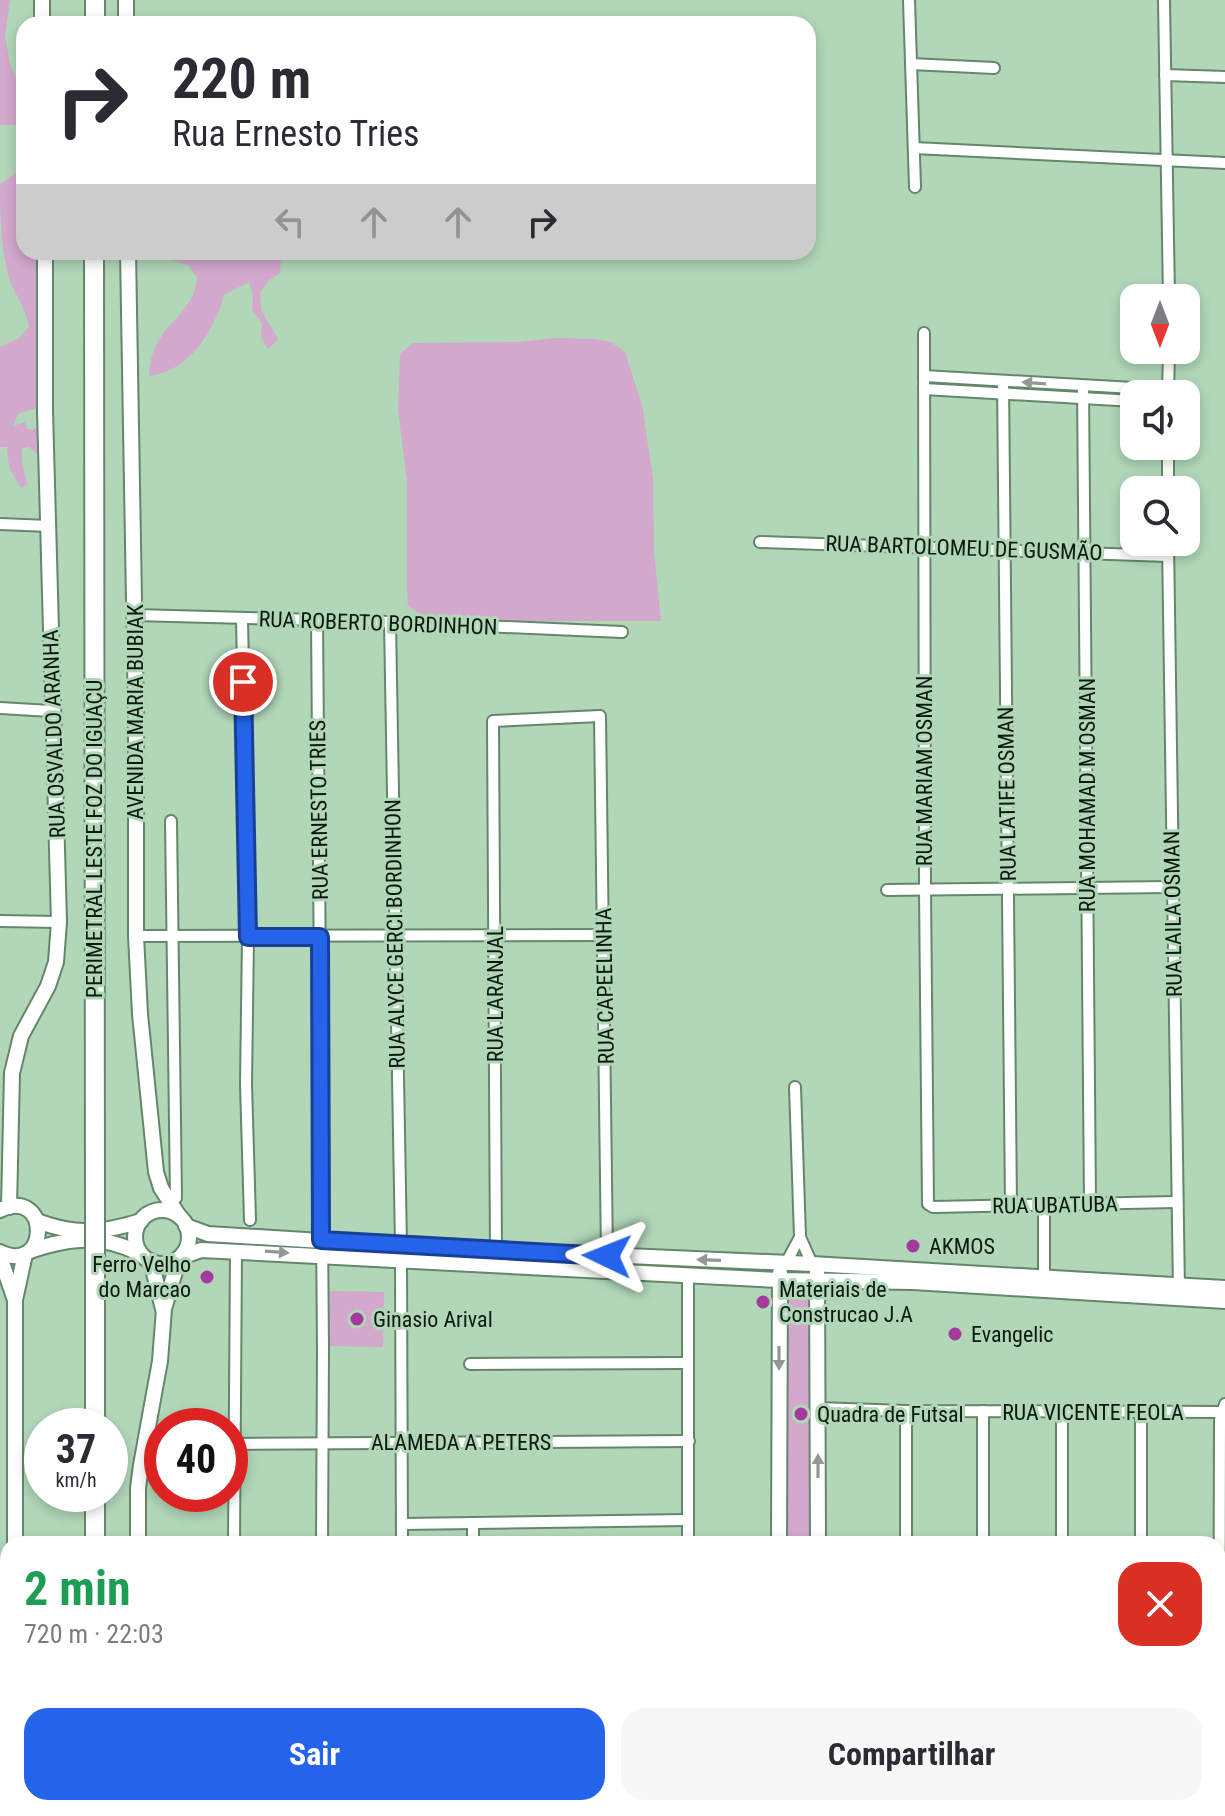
<!DOCTYPE html>
<html lang="pt">
<head>
<meta charset="utf-8">
<style>
  body { margin:0; font-family:"Roboto Condensed",sans-serif; background:#f7f7f7; color:#2b2b33; height:100vh; display:flex; flex-direction:column; font-size:30px; white-space:nowrap }
  * { box-sizing:border-box; margin:0 }
  p { font-size:26px; color:#7c7c81 }
  .icon { flex:none; width:44px; height:44px; fill:none; stroke:currentColor; stroke-width:2; stroke-linecap:round; stroke-linejoin:round }
  .map { position:relative; flex:1; overflow:hidden }
  .sheet { position:absolute; left:0px; top:1536px; width:1226px; height:280px; display:flex; flex-direction:column; background:#fff; border-radius:24px 24px 0 0; box-shadow:0 4px 12px #0003 }
  .sheet>* { flex:none }
  .banner { position:absolute; left:16px; top:16px; width:800px; height:244px; border-radius:24px; box-shadow:0 4px 12px #0003; background:#fff; color:#2b2b33; overflow:hidden }
  .needle { width:52px; rotate:180deg }
  .tools { position:absolute; left:1120px; top:284px; display:grid; gap:16px }
  .tools a { display:grid; place-items:center; width:80px; height:80px; border-radius:16px; background:#fff; box-shadow:0 4px 12px #0003; font-size:40px }
  .speed { position:absolute; left:24px; top:1408px; display:flex; gap:16px; font-size:40px; font-weight:700; text-align:center }
  .speed>* { display:grid; place-content:center; width:104px; height:104px; border-radius:50%; background:#fff; box-shadow:0 4px 12px #0003; line-height:1 }
  .speed small { font-size:20px; font-weight:400 }
  .speed .limit { border:12px solid #d22; background:#fff; color:#111 }
  .pin { position:absolute; display:grid; place-items:center; width:68px; height:68px; color:#fff; margin:-34px; border:4px solid #fff; border-radius:50%; box-shadow:0 2px 8px #0007 }
  .me { position:absolute; width:88px; margin:-44px; rotate:272deg; stroke-linejoin:round; filter:drop-shadow(0 0 6px #0008) }
  .turn { display:flex; align-items:center; gap:28px; height:168px; padding:0 24px; font-size:36px }
  .turn .icon { width:104px; height:104px; stroke-width:2.5 }
  .turn b { display:block; font-size:56px; line-height:68px }
  .lanes { display:flex; align-items:center; height:76px; padding:0 24px; background:#0003; justify-content:center; gap:40px; direction:ltr }
  .lanes .off { opacity:.35 }
  .round { display:grid; place-items:center; flex:none; width:84px; height:84px; border-radius:24px; background:#f7f7f7 }
  .summary { display:flex; align-items:center; justify-content:space-between; height:136px; padding:0 24px }
  h1 { font-size:48px; font-weight:700; line-height:60px; color:#1e9e55 }
  .action { display:flex; gap:16px; margin-top:auto; padding:16px 24px }
  .action a { flex:1; height:92px; border-radius:24px; background:#2563eb; color:#fff; font-size:32px; font-weight:700; line-height:92px; text-align:center }
  .action a+a { background:#f7f7f7; color:#2b2b33 }
  .map>svg:first-child { display:block }
  .green { fill:#d2a8cc }
  .lines { fill:none; stroke-linecap:round; stroke-linejoin:round }
  .street-casing { stroke:#64876c; stroke-width:14 }
  .secondary-casing { stroke:#64876c; stroke-width:18 }
  .highway-casing { stroke:#64876c; stroke-width:22 }
  .street { stroke:#fff; stroke-width:10 }
  .secondary { stroke:#fff; stroke-width:14 }
  .highway { stroke:#fff; stroke-width:18 }
  .highway-bridge-casing { stroke:#64876c; stroke-width:22; stroke-linecap:butt }
  .highway-bridge { stroke:#fff; stroke-width:18 }
  .oneway { fill:#929893 }
  .route-casing { stroke:#184099; stroke-width:20 }
  .route { stroke:#2563eb; stroke-width:14 }
  .poi-dot { fill:#a43a9b; stroke:#b1d6b8; stroke-width:3 }
  .labels { text-anchor:middle; dominant-baseline:central; stroke-width:6; stroke-linejoin:round; paint-order:stroke }
  .street-label { font-size:22px; fill:#0c190f; stroke:#b1d6b8 }
  .poi-label { font-size:22px; fill:#0c190f; stroke:#b1d6b8; text-anchor:start }
</style>
</head>
<body>
<div class="map">
<svg width="1225" height="1816" viewBox="0 0 1225 1816">
  <rect width="100%" height="100%" fill="#b1d6b8"/>
  <g class="green">
    <path d="M0,0h10l-5,35 5,29 14,34v27h-24z"/>
    <path d="M24,166v86h12l3,155 -21,7 -5,12 12,-4 2,7 6,1 6,-4 2,2 -5,9 7,13 -3,6 -11,-9 -7,1v15l5,21 -6,4 -12,-21 -2,-20h-7v-100l19,-9 10,-11c-4,-24 -16,-33 -21,-53 -7,-28 -8,-60 -8,-89z"/>
    <path d="M160,252h44l16,5 9,-5h52l-1,21 -12,8 -8,12 1,17 17,29 -10,10 -7,-12 1,-14 -10,-13 1,-14 -4,-14 -25,13c-10,36 -35,77 -75,81 1,-10 2,-21 7,-31 13,-25 40,-38 41,-68l-9,-12 -30,-9z"/>
    <path d="M556,338l38,1 17,3 14,10 17,53 11,73 1,74 7,69h-149l-36,-5h-53l-15,-10 -1,-17v-108l-9,-71 2,-56 13,-11 106,-1z"/>
    <path d="M812,1289v255h-25v-253z"/>
    <path d="M330,1291l54,1 -1,55 -54,-1z"/>
  </g>
  <g class="lines">
    <g class="street-casing">
      <g id="street">
        <path d="M909,0l6,187"/>
        <path d="M1164,0l5,298"/>
        <path d="M911,64l83,4"/>
        <path d="M1165,75l60,2"/>
        <path d="M914,148l311,15"/>
        <path d="M924,333l1,557 3,314 5,3 243,-5"/>
        <path d="M924,376l244,14"/>
        <path d="M1003,381l8,826"/>
        <path d="M1083,387l7,817"/>
        <path d="M924,389l210,12"/>
        <path d="M1168,394l1,-44"/>
        <path d="M1168,490v-44"/>
        <path d="M0,524l49,2"/>
        <path d="M760,542l408,14"/>
        <path d="M1168,542l11,750"/>
        <path d="M135,615l255,7 232,10"/>
        <path d="M242,618l6,319 -2,147 4,136"/>
        <path d="M317,620l6,729 -1,195"/>
        <path d="M390,622l11,624"/>
        <path d="M0,708l51,3"/>
        <path d="M171,821l5,377"/>
        <path d="M887,890l285,-3"/>
        <path d="M0,921l59,1"/>
        <path d="M136,936l469,-1"/>
        <path d="M795,1087l5,150 12,27"/>
        <path d="M496,1257l-3,-536 107,-5 7,540"/>
        <path d="M401,1261l1,283"/>
        <path d="M786,1263l14,-26"/>
        <path d="M1044,1279v-73"/>
        <path d="M470,1364l217,-1"/>
        <path d="M817,1408l89,3 319,1"/>
        <path d="M906,1411v133"/>
        <path d="M233,1444l456,-3"/>
        <path d="M402,1524l285,-4"/>
        <path d="M234,1544l2,-294"/>
        <path d="M473,1544v-21"/>
        <path d="M688,1544v-269"/>
        <path d="M983,1544v-133"/>
        <path d="M1062,1544v-133"/>
        <path d="M1141,1544v-132"/>
        <path d="M405,1808v8"/>
        <path d="M234,1816v-8"/>
        <path d="M319,1816v-8"/>
        <path d="M902,1816v-8"/>
        <path d="M979,1816v-8"/>
        <path d="M1061,1816v-8"/>
        <path d="M1140,1816v-8"/>
        <path d="M1219,1816l1,-396 5,-16"/>
      </g>
    </g>
    <g class="secondary-casing">
      <g id="secondary">
        <path d="M42,0v24"/>
        <path d="M126,24v-24"/>
        <path d="M128,252l8,465v219l4,78 16,158 5,16 18,28"/>
        <path d="M9,1207l3,-134 9,-37 27,-50 8,-24 3,-40 -14,-511v-159"/>
        <circle cx="162" cy="1237" r="27"/>
        <path d="M37,1221c40,15 64,12 104,0"/>
        <path d="M186,1226l22,8 193,12 411,18 413,24"/>
        <path d="M30,1251c41,-14 71,-17 111,3"/>
        <path d="M0,1252c50,24 51,-66 0,-42"/>
        <path d="M0,1257l15,43"/>
        <path d="M151,1261l12,48"/>
        <path d="M817,1272l1,272"/>
        <path d="M15,1544v-244l10,-46"/>
        <path d="M138,1544v-56l3,-23 19,-104 4,-52 15,-51 22,-8 577,30 135,2 312,19"/>
        <path d="M779,1544l1,-271"/>
        <path d="M141,1808v8"/>
        <path d="M819,1808v8"/>
        <path d="M778,1816v-8"/>
      </g>
    </g>
    <g class="highway-casing">
      <g id="highway">
        <path d="M95,24v-24"/>
        <path d="M94,252l1,960"/>
        <path d="M95,1259v167"/>
        <path d="M95,1494v50"/>
        <path d="M95,1808v8"/>
      </g>
    </g>
    <use href="#street" class="street"/>
    <use href="#secondary" class="secondary"/>
    <use href="#highway" class="highway"/>
    <g class="highway-bridge-casing">
      <path id="highway-bridge" d="M95,1212v47"/>
    </g>
    <use href="#highway-bridge" class="highway-bridge"/>
  </g>
  <defs><path id="oneway-solid" d="M-6-.8H1V-3.2L6.5 0L1 3.2V.8H-6Z" transform="scale(2)"/></defs>
  <g class="oneway">
    <use href="#oneway-solid" transform="translate(1034 383) rotate(-176)"/>
    <use href="#oneway-solid" transform="translate(277 1252) rotate(4)"/>
    <use href="#oneway-solid" transform="translate(709 1260) rotate(-178)"/>
    <use href="#oneway-solid" transform="translate(779 1358) rotate(90)"/>
    <use href="#oneway-solid" transform="translate(818 1466) rotate(-90)"/>
  </g>
  <g class="lines">
    <g class="route-casing">
      <path id="route" d="M243,682l5,255h72l1,303 286,16"/>
    </g>
    <use href="#route" class="route"/>
  </g>
  <g class="poi-dot">
    <circle cx="913" cy="1246" r="8"/>
    <circle cx="207" cy="1277" r="8"/>
    <circle cx="763" cy="1302" r="8"/>
    <circle cx="357" cy="1319" r="8"/>
    <circle cx="955" cy="1334" r="8"/>
    <circle cx="801" cy="1414" r="8"/>
  </g>
  <g class="labels">
    <g class="street-label">
      <text transform="translate(964 548) rotate(2)">RUA BARTOLOMEU DE GUSMÃO</text>
      <text transform="translate(378 623) rotate(2)">RUA ROBERTO BORDINHON</text>
      <text transform="translate(135 712) rotate(-90)">AVENIDA MARIA BUBIAK</text>
      <text transform="translate(54 734) rotate(-92)">RUA OSVALDO ARANHA</text>
      <text transform="translate(924 771) rotate(-90)">RUA MARIAM OSMAN</text>
      <text transform="translate(1007 794) rotate(-91)">RUA LATIFE OSMAN</text>
      <text transform="translate(1087 795) rotate(-90)">RUA MOHAMAD M OSMAN</text>
      <text transform="translate(319 810) rotate(-91)">RUA ERNESTO TRIES</text>
      <text transform="translate(94 839) rotate(-90)">PERIMETRAL LESTE FOZ DO IGUAÇU</text>
      <text transform="translate(1173 914) rotate(-91)">RUA LAILA OSMAN</text>
      <text transform="translate(395 934) rotate(-91)">RUA ALYCE GERCI BORDINHON</text>
      <text transform="translate(605 986) rotate(-91)">RUA CAPEELINHA</text>
      <text transform="translate(495 994) rotate(-90)">RUA LARANJAL</text>
      <text transform="translate(1055 1205) rotate(-1)">RUA UBATUBA</text>
      <text x="1093" y="1412">RUA VICENTE FEOLA</text>
      <text x="461" y="1442">ALAMEDA A PETERS</text>
    </g>
    <g class="poi-label">
      <text x="929" y="1246">AKMOS</text>
      <text x="191" y="1264" text-anchor="end">Ferro Velho<tspan x="191" dy="25">do Marcao</tspan></text>
      <text x="779" y="1289">Materiais de<tspan x="779" dy="25">Construcao J.A</tspan></text>
      <text x="373" y="1319">Ginasio Arival</text>
      <text x="971" y="1334">Evangelic</text>
      <text x="817" y="1414">Quadra de Futsal</text>
    </g>
  </g>
</svg>
<div class="tools">
<a><svg class="needle" viewBox="-14 -14 28 28"><path d="M0-13l5 13h-10z" fill="#e53935"/><path d="M0 13l5-13h-10z" fill="#7c7c81"/></svg></a>
<a><svg class="icon" aria-label="sound" viewBox="0 0 24 24"><path d="M4 9h4l5-4v14l-5-4H4zM17 9q2 3 0 6"/></svg></a>
<a><svg class="icon" aria-label="search" viewBox="0 0 24 24"><circle cx="10" cy="10" r="6"/><path d="M15 15l6 6"/></svg></a>
</div>
<div class="speed"><div>37<small>km/h</small></div><div class="limit">40</div></div>
<div class="pin" style="left:243px;top:682px;background:#d93025"><svg class="icon" aria-label="arrive" viewBox="0 0 24 24"><path d="M6 21V4h12l-3 4 3 4H6"/></svg></div>
<svg class="me" style="left:607px;top:1256px" viewBox="-20 -20 40 40"><path d="M0-17L14 15 0 8-14 15z" fill="#2563eb" stroke="#fff" stroke-width="4"/></svg>
<div class="banner">
<div class="turn"><svg class="icon" aria-label="right" viewBox="0 0 24 24"><path d="M7 20v-9h11M14 6l5 5-5 5"/></svg><div><b>220 m</b>Rua Ernesto Tries</div></div>
<div class="lanes"><svg class="icon off" aria-label="left" viewBox="0 0 24 24"><path d="M17 20v-9H6M10 6l-5 5 5 5"/></svg><svg class="icon off" aria-label="ahead" viewBox="0 0 24 24"><path d="M12 20V5M6 11l6-6 6 6"/></svg><svg class="icon off" aria-label="ahead" viewBox="0 0 24 24"><path d="M12 20V5M6 11l6-6 6 6"/></svg><svg class="icon" aria-label="right" viewBox="0 0 24 24"><path d="M7 20v-9h11M14 6l5 5-5 5"/></svg></div>
</div>
<section class="sheet">
<div class="summary"><div><h1>2 min</h1><p>720 m · 22:03</p></div><a class="round" style="background:#d93025;color:#fff"><svg class="icon" aria-label="close" viewBox="0 0 24 24"><path d="M6 6l12 12M18 6L6 18"/></svg></a></div>
<div class="action"><a>Sair</a><a>Compartilhar</a></div>
</section>
</div>
</body>
</html>
